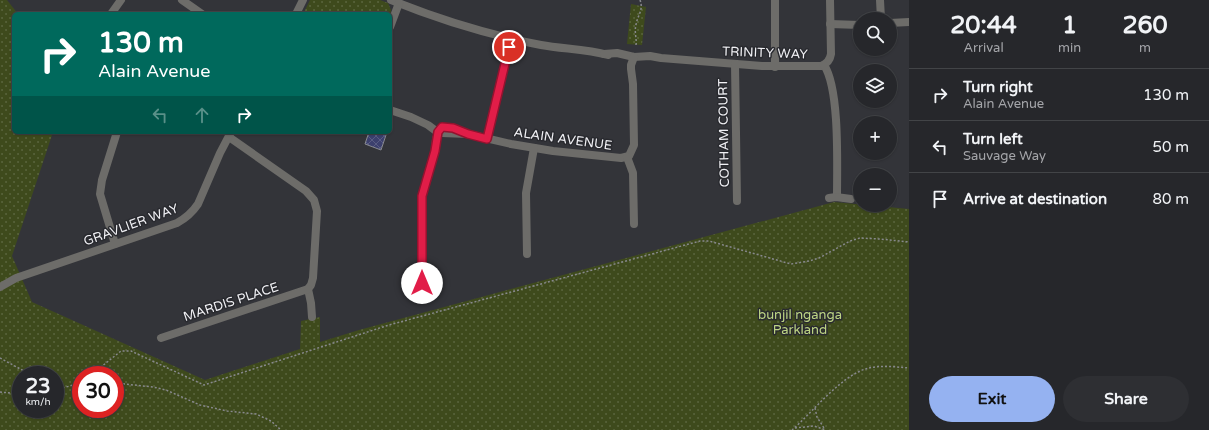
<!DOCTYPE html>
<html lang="en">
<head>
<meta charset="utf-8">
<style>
  body { margin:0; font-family:"Varela Round",sans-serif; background:#2e2f33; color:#f1f3f6; height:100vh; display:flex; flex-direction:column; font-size:15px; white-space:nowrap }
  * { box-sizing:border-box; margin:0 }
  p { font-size:13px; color:#a4a5a9 }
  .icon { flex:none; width:22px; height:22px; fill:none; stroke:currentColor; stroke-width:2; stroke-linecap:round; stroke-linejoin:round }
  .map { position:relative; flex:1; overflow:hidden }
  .side { display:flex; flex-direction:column; background:#26272b; width:300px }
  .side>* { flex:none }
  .guide { position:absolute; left:12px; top:12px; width:380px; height:122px; border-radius:6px; box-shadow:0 1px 3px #0004,0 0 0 1px #424447; background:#00695c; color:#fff; overflow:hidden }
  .fabs { position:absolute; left:853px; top:12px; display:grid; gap:8px }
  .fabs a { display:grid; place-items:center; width:44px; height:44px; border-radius:50%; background:#26272b; box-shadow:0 1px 3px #0004,0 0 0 1px #424447; font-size:20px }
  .speed { position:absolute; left:12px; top:366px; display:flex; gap:8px; font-size:20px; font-weight:700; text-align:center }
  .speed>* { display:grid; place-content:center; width:52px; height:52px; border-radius:50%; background:#26272b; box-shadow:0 1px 3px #0004,0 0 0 1px #424447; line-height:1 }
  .speed small { font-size:10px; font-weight:400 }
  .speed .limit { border:6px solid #d22; background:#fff; color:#111 }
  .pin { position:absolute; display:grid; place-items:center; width:34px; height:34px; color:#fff; margin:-17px; border:2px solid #fff; border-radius:50%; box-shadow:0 1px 4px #0007 }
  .me { position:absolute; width:44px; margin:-22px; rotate:0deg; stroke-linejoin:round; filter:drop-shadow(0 0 3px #0008) }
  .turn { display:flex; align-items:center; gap:14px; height:84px; padding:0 20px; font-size:18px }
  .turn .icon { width:52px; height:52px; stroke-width:2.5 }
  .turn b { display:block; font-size:28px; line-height:34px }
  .lanes { display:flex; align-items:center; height:38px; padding:0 20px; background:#0003; justify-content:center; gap:20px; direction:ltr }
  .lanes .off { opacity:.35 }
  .eta { display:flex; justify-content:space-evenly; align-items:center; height:68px; text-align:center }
  .eta b { font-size:24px; font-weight:700; line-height:28px }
  .action { display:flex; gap:8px; margin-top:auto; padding:8px 20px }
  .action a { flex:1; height:46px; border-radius:24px; background:#95b2f1; color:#111; font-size:16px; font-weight:700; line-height:46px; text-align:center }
  .action a+a { background:#2e2f33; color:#f1f3f6 }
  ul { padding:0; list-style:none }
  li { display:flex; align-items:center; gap:12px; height:52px; padding:0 20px; border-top:1px solid #424447 }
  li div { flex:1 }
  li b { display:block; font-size:15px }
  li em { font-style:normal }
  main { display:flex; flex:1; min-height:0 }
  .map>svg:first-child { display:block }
  .grass { fill:url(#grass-dots); fill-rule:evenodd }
  .building { fill:url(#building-cross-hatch); stroke:#888a90 }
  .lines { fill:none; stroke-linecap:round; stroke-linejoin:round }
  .path { stroke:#88898d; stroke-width:1.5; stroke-dasharray:2 2; stroke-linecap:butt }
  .minor { stroke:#6d6c69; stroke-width:8 }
  .route-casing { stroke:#92132f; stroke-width:10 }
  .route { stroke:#e11d48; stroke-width:7 }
  .labels { text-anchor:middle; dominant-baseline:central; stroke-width:3; stroke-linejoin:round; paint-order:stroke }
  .street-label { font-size:13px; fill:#f1f1f5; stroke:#292a2f }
  .park-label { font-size:13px; fill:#bdd484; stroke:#292a2f }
</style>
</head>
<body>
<main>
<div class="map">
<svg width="909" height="430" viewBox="0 0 909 430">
  <defs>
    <pattern id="grass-dots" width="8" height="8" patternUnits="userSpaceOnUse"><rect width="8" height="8" fill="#3e4a1c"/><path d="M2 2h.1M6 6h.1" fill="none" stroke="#5a653e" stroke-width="1.8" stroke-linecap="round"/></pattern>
    <pattern id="building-cross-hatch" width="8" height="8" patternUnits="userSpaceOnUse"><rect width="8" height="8" fill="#3c406e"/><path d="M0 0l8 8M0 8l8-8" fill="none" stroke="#595c83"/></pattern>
  </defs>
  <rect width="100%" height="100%" fill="#333439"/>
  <g class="grass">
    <path d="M0,0h7l11,14h-4v118h39l-41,124 20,46 173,78 95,-31 1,-28 19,-4v25l39,-12 475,-128 75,7v221h-909zM21,375h34v34h-34zM81,375h34v34h-34z"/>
    <path d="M310,0h70l8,3 3,7 -1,6v-2h-87z"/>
    <path d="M631,4l15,3 -4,38 -15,-1z"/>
  </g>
  <path class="building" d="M369,132h18l-6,18 -16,-6z"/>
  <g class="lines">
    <g class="path">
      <path d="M636,45c1,-6 -2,-13 0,-20 1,-9 8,-15 4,-25"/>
      <path d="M0,358l24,13 4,4"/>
      <path d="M91,375l30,-24h10l73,34 185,-60 311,-84h9l82,23 18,-3 10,-3 31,-17 10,-3 20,1 29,3"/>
      <path d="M115,383l38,4 13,3 34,15 27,6 29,3 15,7 10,9"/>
      <path d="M55,390l26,-7"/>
      <path d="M0,392l21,2"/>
      <path d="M815,408l2,9 7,11"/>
      <path d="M795,428l19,-2 12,4"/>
      <path d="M792,430c21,-18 50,-56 77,-62 12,-3 27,-1 40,0"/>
    </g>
    <g class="minor">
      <path d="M182,0l20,14"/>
      <path d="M391,0c49,20 99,35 150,45 22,4 45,4 67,10"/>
      <path d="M775,0v67"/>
      <path d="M880,0l1,19"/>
      <path d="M111,14l10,-14"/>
      <path d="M296,14l7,-14"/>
      <path d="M890,23l19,-1"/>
      <path d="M830,24l30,1"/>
      <path d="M390,27l9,-24"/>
      <path d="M604,54l13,-1 17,4 16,-1 11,2 101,8h59c6,-2 9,-6 10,-12l-1,-54"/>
      <path d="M735,64l2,137"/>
      <path d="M824,65c16,24 13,101 13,132"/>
      <path d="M390,110l21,7 17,8 8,6 6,2 26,1 43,10 42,7 68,7 8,-2 5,-11 -1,-61 -2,-15v-4l3,-8"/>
      <path d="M229,137l77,54 8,9 3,11 -4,67 -2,7 -3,4 3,14 1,14"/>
      <path d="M487,139l24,-101"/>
      <path d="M627,157l6,16 1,51"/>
      <path d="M829,198l7,-1 15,2"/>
      <path d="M115,244l-15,-50 2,-14 15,-48"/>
      <path d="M527,254l-1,-61 8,-45"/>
      <path d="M422,283v-87l13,-45 1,-12 4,-10"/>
      <path d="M0,287l16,-9 161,-55c9,-5 15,-10 21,-19l22,-51 11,-21"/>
      <path d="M161,338l147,-49"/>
    </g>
  </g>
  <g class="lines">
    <g class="route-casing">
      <path id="route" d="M422,283v-87l13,-45 3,-19 4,-5 11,1 15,6 19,5 22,-92"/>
    </g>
    <use href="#route" class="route"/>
  </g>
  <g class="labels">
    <g class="street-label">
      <text transform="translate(765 53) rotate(2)">TRINITY WAY</text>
      <text transform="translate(724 133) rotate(-91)">COTHAM COURT</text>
      <text transform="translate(563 139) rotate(8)">ALAIN AVENUE</text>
      <text transform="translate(131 225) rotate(-20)">GRAVLIER WAY</text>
      <text transform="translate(231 302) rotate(-18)">MARDIS PLACE</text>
    </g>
    <g class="park-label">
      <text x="800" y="315">bunjil nganga<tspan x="800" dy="15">Parkland</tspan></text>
    </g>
  </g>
</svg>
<div class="fabs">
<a><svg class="icon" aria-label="search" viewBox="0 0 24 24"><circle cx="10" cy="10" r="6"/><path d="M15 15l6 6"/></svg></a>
<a><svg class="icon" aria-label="layers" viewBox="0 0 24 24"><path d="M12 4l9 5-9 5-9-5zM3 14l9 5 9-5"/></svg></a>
<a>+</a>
<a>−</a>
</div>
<div class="speed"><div>23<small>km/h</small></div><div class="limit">30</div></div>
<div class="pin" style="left:509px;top:47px;background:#d93025"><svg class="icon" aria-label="arrive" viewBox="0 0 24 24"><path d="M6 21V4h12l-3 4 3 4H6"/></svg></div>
<svg class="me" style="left:422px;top:283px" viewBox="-20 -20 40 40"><circle r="19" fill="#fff"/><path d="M0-13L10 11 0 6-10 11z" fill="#e11d48"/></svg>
<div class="guide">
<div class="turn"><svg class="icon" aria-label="right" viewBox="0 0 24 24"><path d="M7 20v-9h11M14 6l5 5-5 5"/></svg><div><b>130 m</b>Alain Avenue</div></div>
<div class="lanes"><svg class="icon off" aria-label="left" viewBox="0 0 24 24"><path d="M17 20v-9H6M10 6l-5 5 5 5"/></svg><svg class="icon off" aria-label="ahead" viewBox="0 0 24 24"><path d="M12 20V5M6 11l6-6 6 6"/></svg><svg class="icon" aria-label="right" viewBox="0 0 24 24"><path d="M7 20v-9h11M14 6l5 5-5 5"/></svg></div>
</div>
</div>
<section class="side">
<div class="eta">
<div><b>20:44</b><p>Arrival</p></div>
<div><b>1</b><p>min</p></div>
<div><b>260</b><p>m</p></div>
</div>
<ul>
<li><svg class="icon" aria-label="right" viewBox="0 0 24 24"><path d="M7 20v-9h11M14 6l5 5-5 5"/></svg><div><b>Turn right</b><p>Alain Avenue</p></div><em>130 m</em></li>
<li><svg class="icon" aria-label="left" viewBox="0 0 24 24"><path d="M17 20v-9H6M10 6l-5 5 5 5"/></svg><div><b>Turn left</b><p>Sauvage Way</p></div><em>50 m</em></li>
<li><svg class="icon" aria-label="arrive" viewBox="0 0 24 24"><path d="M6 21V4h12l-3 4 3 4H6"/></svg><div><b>Arrive at destination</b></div><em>80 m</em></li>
</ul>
<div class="action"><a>Exit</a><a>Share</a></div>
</section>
</main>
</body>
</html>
